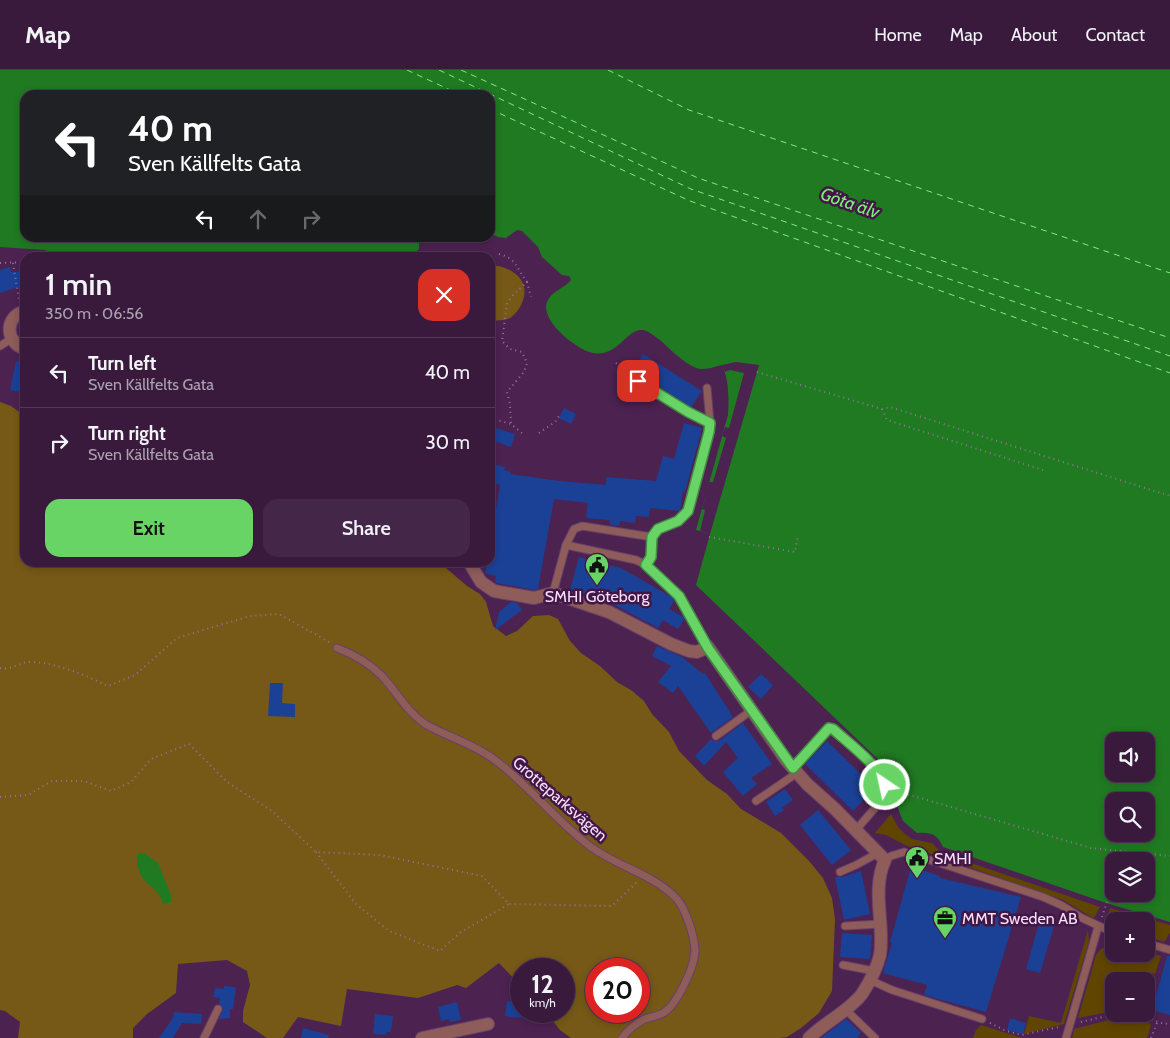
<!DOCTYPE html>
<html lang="en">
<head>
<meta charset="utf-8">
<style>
  body { margin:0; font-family:Cabin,sans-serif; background:#442748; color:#f1f3f6; height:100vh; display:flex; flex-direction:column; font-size:19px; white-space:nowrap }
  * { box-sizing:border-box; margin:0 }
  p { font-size:16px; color:#aba1b0 }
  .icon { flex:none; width:28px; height:28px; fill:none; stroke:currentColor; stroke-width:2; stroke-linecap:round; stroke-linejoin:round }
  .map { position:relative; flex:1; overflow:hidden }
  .drawer { position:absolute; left:20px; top:182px; width:475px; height:315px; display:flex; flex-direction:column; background:#391a3d; border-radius:15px; box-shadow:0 2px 8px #0003,0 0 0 1px #533857 }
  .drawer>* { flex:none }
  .guide { position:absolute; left:20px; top:20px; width:475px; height:152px; border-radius:15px; box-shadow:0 2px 8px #0003,0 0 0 1px #533857; background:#202124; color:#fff; overflow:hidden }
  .controls { position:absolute; left:1105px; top:662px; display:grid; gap:10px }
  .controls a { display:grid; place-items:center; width:50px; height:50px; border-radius:10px; background:#391a3d; box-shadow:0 2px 8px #0003,0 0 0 1px #533857; font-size:25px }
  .speed { position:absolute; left:510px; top:888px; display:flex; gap:10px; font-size:25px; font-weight:700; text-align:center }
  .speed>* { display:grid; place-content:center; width:65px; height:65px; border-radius:50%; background:#391a3d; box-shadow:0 2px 8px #0003,0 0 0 1px #533857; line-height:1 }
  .speed small { font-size:12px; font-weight:400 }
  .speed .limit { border:8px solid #d22; background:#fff; color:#111 }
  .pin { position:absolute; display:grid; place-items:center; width:42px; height:42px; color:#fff; margin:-21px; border-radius:10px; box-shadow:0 2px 8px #0006 }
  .me { position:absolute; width:55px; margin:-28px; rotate:326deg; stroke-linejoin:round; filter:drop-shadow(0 0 4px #0008) }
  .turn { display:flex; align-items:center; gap:18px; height:105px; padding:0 25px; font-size:22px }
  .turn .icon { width:65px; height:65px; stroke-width:2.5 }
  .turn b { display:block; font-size:35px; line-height:42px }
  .lanes { display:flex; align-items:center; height:48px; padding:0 25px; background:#0003; justify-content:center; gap:25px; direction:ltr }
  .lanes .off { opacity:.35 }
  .round { display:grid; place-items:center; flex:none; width:52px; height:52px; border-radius:15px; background:#442748 }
  .overview { display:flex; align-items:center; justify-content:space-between; height:85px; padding:0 25px }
  h1 { font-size:30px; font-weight:600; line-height:38px }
  .button { display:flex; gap:10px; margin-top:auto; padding:10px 25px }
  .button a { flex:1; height:58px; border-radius:15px; background:#68d465; color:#111; font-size:20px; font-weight:600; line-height:58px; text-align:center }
  .button a+a { background:#442748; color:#f1f3f6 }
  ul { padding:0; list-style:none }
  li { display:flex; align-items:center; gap:15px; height:70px; padding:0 25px; border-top:1px solid #533857 }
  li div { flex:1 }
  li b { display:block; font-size:19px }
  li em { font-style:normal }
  header { display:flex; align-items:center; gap:30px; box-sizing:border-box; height:70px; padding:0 25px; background:#391a3d; border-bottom:1px solid #533857 }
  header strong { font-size:24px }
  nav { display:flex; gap:28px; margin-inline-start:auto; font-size:18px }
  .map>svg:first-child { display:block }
  .green { fill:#604500 }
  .forest { fill:#765917; fill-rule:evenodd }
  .water { fill:#207a22; fill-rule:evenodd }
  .pier { fill:#4c2251 }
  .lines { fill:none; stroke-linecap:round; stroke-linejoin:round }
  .ferry { stroke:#81ec7d; stroke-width:1; stroke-dasharray:6 5; stroke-linecap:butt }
  .building { fill:#1b4197 }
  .lane-casing { stroke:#68406c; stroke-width:9 }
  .street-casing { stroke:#68406c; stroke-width:14 }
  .path { stroke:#96739a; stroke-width:2; stroke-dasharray:1 4; stroke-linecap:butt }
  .lane { stroke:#8e5c59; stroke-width:7 }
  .street { stroke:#8e5c59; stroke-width:12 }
  .route-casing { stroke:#448a42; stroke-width:12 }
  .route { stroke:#68d465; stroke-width:9 }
  .labels { text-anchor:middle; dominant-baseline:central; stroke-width:5; stroke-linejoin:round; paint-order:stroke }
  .poi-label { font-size:16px; fill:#f9dffc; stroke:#411746; text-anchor:start }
  .street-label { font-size:16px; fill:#f9dffc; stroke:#411746 }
  .water-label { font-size:18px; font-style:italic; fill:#81ec7d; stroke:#411746 }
</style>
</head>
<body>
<header>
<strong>Map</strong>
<nav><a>Home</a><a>Map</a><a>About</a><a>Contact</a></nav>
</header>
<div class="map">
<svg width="1170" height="968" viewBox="0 0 1170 968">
  <rect width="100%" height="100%" fill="#4c2251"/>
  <g class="green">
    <path d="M891,744l7,13 7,7 7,5 20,4 10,10 158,54 -6,11 -3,-1 -28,-17 -158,-55 -19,-10 -11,-2z"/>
    <path d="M1110,838l60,17v8l-6,9 -18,-6v-15h-32v4l-7,-5z"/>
    <path d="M1088,860l1,12 -25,82 -40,10 5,-18 32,7z"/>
    <path d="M1108,875h6v9h32v-2l15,4 -6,18 -7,-2 -2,9h-32v30l-36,7 18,-63 4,-5z"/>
    <path d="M1132,944h12l2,6 5,5 -4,13h-75l2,-9z"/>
    <path d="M981,955l41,13h-49l3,-8z"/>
  </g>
  <g class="forest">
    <path d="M490,195c21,1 42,15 32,38 -2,5 -7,12 -12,15 -5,3 -14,2 -20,3z"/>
    <path d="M0,332l11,4 14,10v146l415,1 27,23 13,8 6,8 7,24 13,10 11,-5 16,-15 16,-1 9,4 12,22 11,12 19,13 17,16 14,8 13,11 8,13 17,18 10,19 28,29 20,14 14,15 40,24 28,28 14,17 9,20 3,21 -3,72 -13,22 -18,15 -14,9 -7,1h-209l-11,-8 -15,-19h19v-42h-43v17l-22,-23 -33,25 -9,-3 -39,13 -71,-9 -6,37 -43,-9 -15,21h-16l-24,-16v-11l7,-26 -3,-14 -20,-11 -49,4 -2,29 -29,21 -14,14v10h-115l2,-16 -15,-11 -5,-1zM596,899h43v42h-43z"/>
  </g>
  <g class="water">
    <path d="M0,0h1170v852l-64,-19 -163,-56c-6,-13 -12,-15 -26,-14l-14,-12 -8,-20 12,-14 -211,-202 14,-51 -14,-4 32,-115c1,-16 1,-36 -6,-50 -6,1 -12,4 -19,4 -13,1 -33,-20 -43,-29 -5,-3 -11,-9 -17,-10 -17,-2 -24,27 -50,23 -16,-3 -56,-34 -45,-53 4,-9 17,-12 23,-20l-2,-4 -7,-1 -20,-18 -4,-10 -16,-16 -5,-1 -11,8 -8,-1 -8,-4v-138h-465v143h394v11l-10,8 -348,1 -16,-8 -45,-3zM1114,671h32v33h-32zM1114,731h32v33h-32zM1114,791h32v33h-32z"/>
    <path d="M144,783l14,10 13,32v7l-8,2c-5,-22 -27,-16 -26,-50z"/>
  </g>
  <path class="pier" d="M736,292l23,3 -49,169 -10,-3 5,-21 -3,-1 7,-27h4l13,-44 -4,-2 3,-9 4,1 15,-55 -14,-3 -5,2 -3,-7z"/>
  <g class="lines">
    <g class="ferry">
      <path d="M407,0l54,25"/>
      <path d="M439,0l252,119 479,167"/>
      <path d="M461,0l237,108 472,160"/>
      <path d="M608,0l81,40 481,163"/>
      <path d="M490,39l200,92 480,172"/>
    </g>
  </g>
  <g class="building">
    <path d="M10,197l1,5 14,-1v14l-25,8v-23z"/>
    <path d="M643,284l59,37 -11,16 -58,-37z"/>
    <path d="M16,291l9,2v30l-15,-3z"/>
    <path d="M564,338l12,6 -5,10 -12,-6z"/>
    <path d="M684,353l18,5 -17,64 -2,-1 -3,20 -30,-3 -1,9 -13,-1 -1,7 -15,-2 -1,5 -9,-1v-5l-24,-2 2,-15 -34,-4 -16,90 -4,1 -37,-7 -2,-1 1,-6 -11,-3 2,-11h3v-18l10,-59 -10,-3v-19l15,4 -1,3 7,2 -1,2 49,7 47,4v-8l50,4 7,-25 11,3z"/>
    <path d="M496,358l19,6 -4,13 -19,-7z"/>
    <path d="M579,487l42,11 54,31 -6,10 16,9 -7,11 -15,-9 -5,8 -47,-25 -41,-13z"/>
    <path d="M511,532l6,1 5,7 -27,20 4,-18z"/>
    <path d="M657,576l25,11 21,17 2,-1 28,44 -22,16 -33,-47 -5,7 -15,-11 13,-16 -19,-10z"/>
    <path d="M761,604l12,11 -12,14 -13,-12z"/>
    <path d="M270,613h13l-1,20 13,1v13l-27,-1z"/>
    <path d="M743,653l29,41 -21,14 6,6 -14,12 -20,-24 15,-14 -12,-16 -22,24 -9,-10 16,-17 3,2h5z"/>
    <path d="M827,671l48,47 -22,23 -48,-47z"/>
    <path d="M785,719l8,11 -11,8 2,2 -9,6 -9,-14z"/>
    <path d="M818,740l33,40 -19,15 -32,-40z"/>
    <path d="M911,797l29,9v2l81,19 -35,115 -62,-17 3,-10 -44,-12 9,-30 -2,-1z"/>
    <path d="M861,801l9,43 -26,6 -9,-43h7z"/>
    <path d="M1039,853l15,3 -14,47 -14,-4z"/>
    <path d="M842,863l30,2 -2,24 -30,-2z"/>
    <path d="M1167,886h3v59l-18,-5z"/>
    <path d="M224,916l12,1 -3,22h-3v9l-11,1 4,-11 -4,-4 1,-6 -7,-1 2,-9 9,1z"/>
    <path d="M507,931l14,1v16l-16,-2z"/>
    <path d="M457,932l4,18 -11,2 -1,-3 -8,2 -3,-14z"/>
    <path d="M174,942l28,2 -1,10 -19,-1 -9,15h-14l14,-20z"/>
    <path d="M375,944l18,2 -2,16h-4l-1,3 -13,-1z"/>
    <path d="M1010,948l16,5 -3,11 -16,-4z"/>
    <path d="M846,949l15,14 -4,5h-36z"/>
    <path d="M303,958l26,7 -1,3h-27z"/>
  </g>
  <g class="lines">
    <g class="lane-casing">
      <g id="lane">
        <path d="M0,276l11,-7"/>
        <path d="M638,311l50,32 22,10"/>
        <path d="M566,475l8,-16 8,-3 70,11"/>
        <path d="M646,495l5,-8 1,-20 6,-8 20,-8 10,-10 21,-78 1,-10 -3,-35"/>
        <path d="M553,523l13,-48 70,15 10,5 33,30 29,52"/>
        <path d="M337,578c16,6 32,15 45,28 14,15 25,36 43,48 23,13 49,20 70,36 35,26 61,61 96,87 26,19 61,27 84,50 11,11 19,38 20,53 0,16 -18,55 -32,63 -5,3 -12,4 -18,6 -9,4 -17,11 -23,19"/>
        <path d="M716,666l36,-26"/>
        <path d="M793,698l36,-40 4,1 38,35 11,13 3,8 -4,16 -26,30"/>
        <path d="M756,731l41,-28"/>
        <path d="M885,790l6,-4 13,-4 51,16 88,29 18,8 21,13 32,15"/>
        <path d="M840,802l16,-7 22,-12"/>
        <path d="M845,856l35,-2"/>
        <path d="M1146,873l24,7"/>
        <path d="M843,895l31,6"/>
        <path d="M870,910l22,10 90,29"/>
        <path d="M846,940l29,28"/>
        <path d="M204,968l14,-29"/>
        <path d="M1066,968l32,-111"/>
      </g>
    </g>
    <g class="street-casing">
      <g id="street">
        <path d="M25,241c-21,6 -20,31 0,38"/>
        <path d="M469,492l12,20 13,9 40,7 19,-5 56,19 62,32 18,7 8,1 11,-5 78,113 21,24 28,25 50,51c-14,31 0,64 -5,95 -3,14 -11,28 -18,39 -14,18 -37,28 -53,44"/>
        <path d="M422,968l66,-14"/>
      </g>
    </g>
    <g class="path">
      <path d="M499,184c17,4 18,15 28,28l-16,15 -4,7 -5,37 8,8 12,3 5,11 -3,9 -17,20 3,12 1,20"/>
      <path d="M0,193l25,-1"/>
      <path d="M13,193l6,37"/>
      <path d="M527,212l4,15"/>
      <path d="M616,293l15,13"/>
      <path d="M757,302l125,37 8,-2 280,89"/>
      <path d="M882,339l5,11 159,51"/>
      <path d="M490,348l21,6 12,10"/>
      <path d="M539,363l16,-11 4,-6"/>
      <path d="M709,467l86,15 3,-17"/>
      <path d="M0,598c12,3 22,-8 34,-6 26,2 50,13 74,24l27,-11 42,-37 73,-22 29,-2 50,28"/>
      <path d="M903,723l188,55 79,8"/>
      <path d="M0,727l28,-2 24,-14h32l27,10 20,-9 20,-23 38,-15 38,38 45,29 44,41 64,3 102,21 27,28 103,2 25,-24"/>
      <path d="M316,782l40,52 33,27 51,20 21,-19 48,-28"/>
      <path d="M1120,791l4,-9"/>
      <path d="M1102,847l12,-36"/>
      <path d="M1146,941c6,11 12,12 24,13"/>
      <path d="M1081,952l34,-8"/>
      <path d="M990,953l16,8 15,4 38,-8"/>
      <path d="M1151,968l6,-15"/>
    </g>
    <use href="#lane" class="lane"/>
    <use href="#street" class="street"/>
  </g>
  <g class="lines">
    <g class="route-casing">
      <path id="route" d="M638,311l50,31 22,11 -1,9 -21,79 -10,10 -20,8 -6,8 -1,20 -5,8 33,31 29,52 85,120 36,-40 4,1c14,13 48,38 52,56"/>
    </g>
    <use href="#route" class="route"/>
  </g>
  <defs>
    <g id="civic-pin" transform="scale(1.25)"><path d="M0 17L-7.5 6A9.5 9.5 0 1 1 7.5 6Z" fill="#68d465" stroke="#411746"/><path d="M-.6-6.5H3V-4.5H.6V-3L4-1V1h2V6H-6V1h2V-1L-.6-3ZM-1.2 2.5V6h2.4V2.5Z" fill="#111"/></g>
    <g id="office-pin" transform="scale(1.25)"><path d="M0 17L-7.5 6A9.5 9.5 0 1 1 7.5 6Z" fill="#68d465" stroke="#411746"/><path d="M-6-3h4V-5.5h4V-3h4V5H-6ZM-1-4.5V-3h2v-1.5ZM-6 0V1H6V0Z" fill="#111"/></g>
  </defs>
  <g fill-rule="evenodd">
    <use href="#civic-pin" x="597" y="495"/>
    <use href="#civic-pin" x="917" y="788"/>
    <use href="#office-pin" x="945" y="848"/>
  </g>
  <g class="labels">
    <g class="poi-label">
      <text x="597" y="526" text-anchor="middle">SMHI Göteborg</text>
      <text x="934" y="788">SMHI</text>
      <text x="962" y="848">MMT Sweden AB</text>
    </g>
    <g class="street-label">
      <text transform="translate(560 729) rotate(41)">Grotteparksvägen</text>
    </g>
    <g class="water-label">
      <text transform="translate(850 133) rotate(19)">Göta älv</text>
    </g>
  </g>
</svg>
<div class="controls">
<a><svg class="icon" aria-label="sound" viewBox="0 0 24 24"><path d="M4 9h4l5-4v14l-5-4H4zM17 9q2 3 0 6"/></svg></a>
<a><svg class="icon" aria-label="search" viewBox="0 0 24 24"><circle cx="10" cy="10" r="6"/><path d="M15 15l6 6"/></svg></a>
<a><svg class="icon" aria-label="layers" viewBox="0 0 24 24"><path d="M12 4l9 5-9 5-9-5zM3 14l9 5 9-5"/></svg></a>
<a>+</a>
<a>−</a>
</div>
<div class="speed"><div>12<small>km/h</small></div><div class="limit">20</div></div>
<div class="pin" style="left:638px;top:311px;background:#d93025"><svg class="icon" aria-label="arrive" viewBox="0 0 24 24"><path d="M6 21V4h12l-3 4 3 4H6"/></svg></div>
<svg class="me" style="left:885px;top:715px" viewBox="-20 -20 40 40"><circle r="17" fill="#68d465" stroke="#fff" stroke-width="3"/><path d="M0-11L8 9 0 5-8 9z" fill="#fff"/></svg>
<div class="guide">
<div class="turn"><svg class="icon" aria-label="left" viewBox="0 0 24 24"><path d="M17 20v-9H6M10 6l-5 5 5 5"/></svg><div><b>40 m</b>Sven Källfelts Gata</div></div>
<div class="lanes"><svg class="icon" aria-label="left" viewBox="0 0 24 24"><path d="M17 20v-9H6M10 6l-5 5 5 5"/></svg><svg class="icon off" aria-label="ahead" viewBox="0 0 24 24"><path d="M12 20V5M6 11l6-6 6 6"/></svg><svg class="icon off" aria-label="right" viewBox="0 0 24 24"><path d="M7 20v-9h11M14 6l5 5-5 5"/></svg></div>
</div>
<section class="drawer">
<div class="overview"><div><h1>1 min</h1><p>350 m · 06:56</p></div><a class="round" style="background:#d93025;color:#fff"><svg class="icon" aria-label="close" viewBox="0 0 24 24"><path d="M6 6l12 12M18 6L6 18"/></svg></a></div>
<ul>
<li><svg class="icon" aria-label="left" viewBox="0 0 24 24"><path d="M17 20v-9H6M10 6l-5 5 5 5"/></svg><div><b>Turn left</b><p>Sven Källfelts Gata</p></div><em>40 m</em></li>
<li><svg class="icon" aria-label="right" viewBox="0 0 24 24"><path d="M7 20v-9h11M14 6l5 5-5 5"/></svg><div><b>Turn right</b><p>Sven Källfelts Gata</p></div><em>30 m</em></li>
</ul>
<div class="button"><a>Exit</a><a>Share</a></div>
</section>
</div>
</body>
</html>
